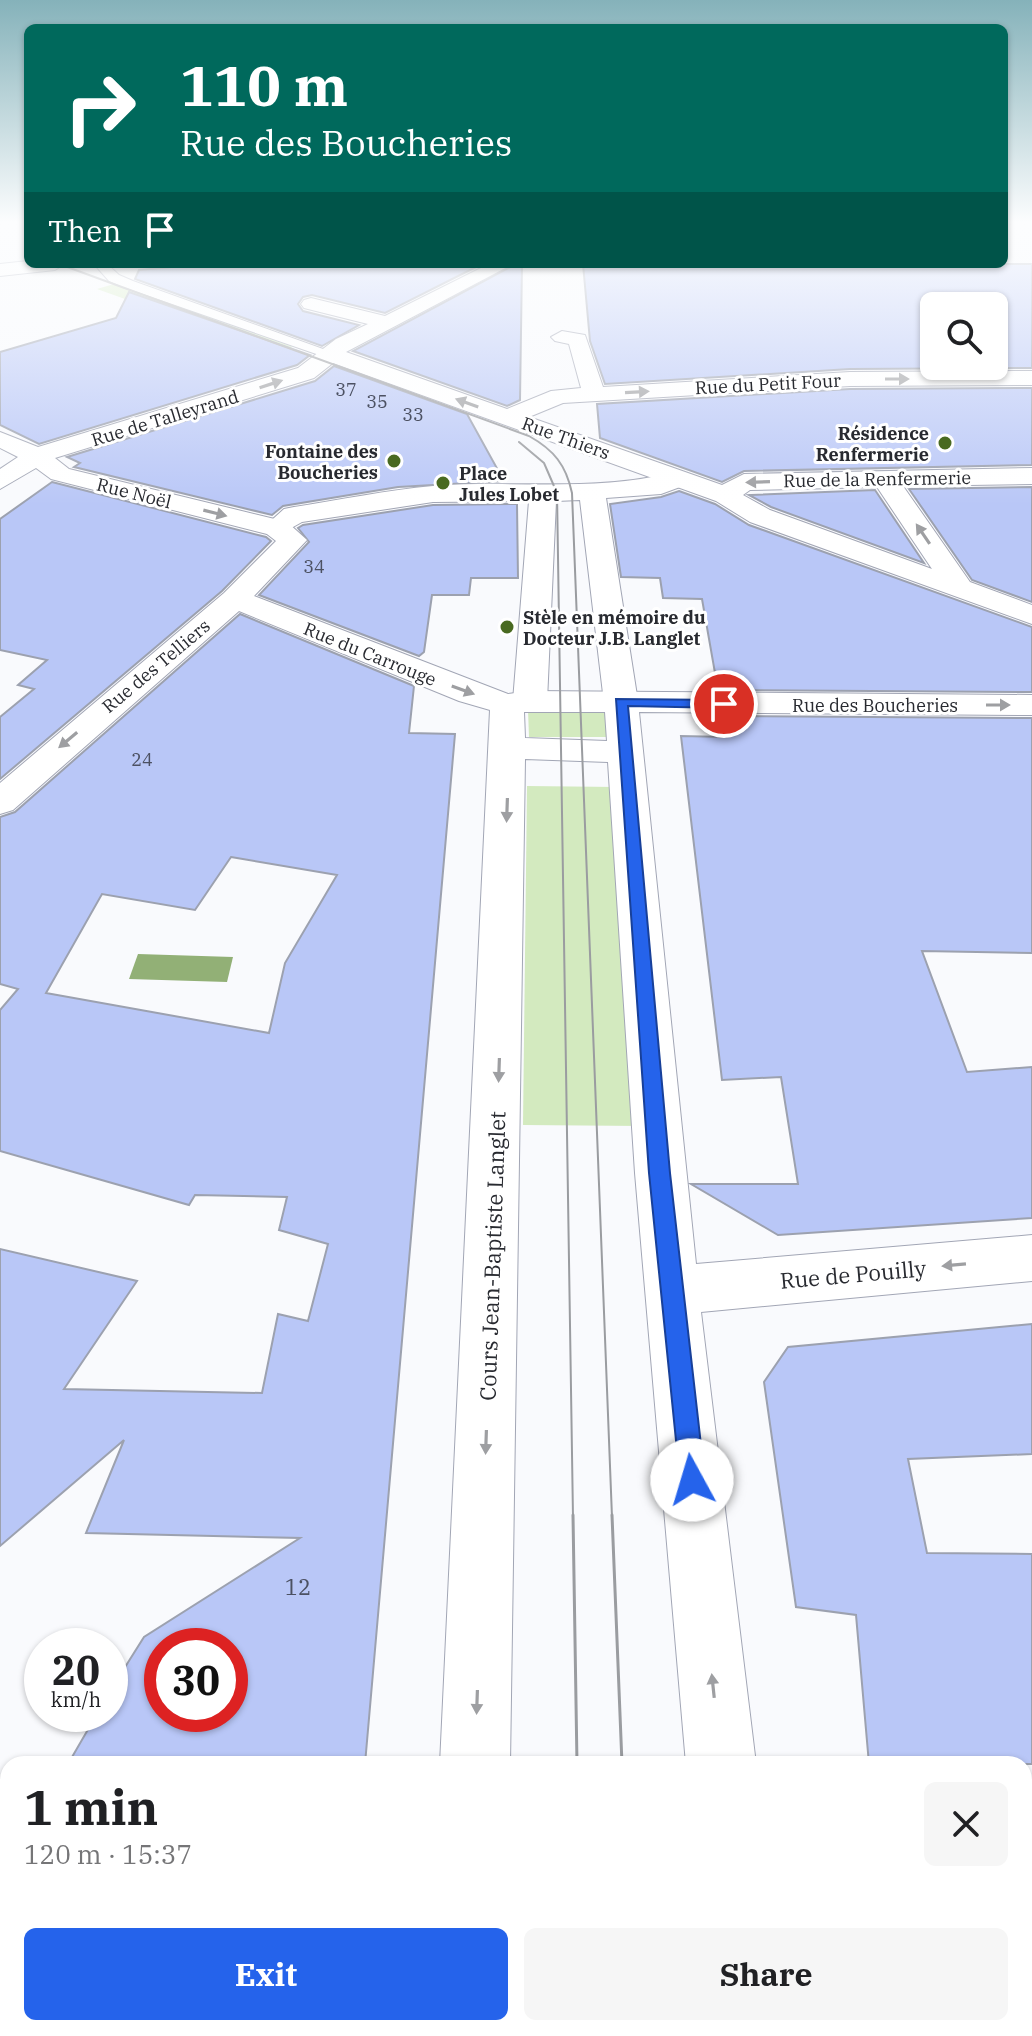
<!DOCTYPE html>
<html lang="en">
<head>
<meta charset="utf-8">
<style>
  body { margin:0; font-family:"IBM Plex Serif",serif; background:#f6f6f6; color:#202124; height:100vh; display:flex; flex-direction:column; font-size:30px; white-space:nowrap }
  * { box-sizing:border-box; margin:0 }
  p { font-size:26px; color:#757577 }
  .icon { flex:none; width:44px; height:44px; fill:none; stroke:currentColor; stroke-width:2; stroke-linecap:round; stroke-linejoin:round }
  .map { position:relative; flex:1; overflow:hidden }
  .drawer { position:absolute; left:0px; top:1756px; width:1032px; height:280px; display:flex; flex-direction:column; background:#fff; border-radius:24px 24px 0 0; box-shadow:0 2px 6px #0004 }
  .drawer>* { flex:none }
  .banner { position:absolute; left:24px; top:24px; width:984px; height:244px; border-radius:12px; box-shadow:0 2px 6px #0004; background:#00695c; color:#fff; overflow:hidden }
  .controls { position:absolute; left:920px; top:292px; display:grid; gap:16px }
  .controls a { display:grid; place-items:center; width:88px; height:88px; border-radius:12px; background:#fff; box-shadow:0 2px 6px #0004; font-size:40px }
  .speed { position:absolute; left:24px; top:1628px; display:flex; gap:16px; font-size:40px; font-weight:700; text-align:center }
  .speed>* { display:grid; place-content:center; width:104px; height:104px; border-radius:50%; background:#fff; box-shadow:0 2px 6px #0004; line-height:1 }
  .speed small { font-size:20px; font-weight:400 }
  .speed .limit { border:12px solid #d22; background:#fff; color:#111 }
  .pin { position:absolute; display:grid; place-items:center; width:68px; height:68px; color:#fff; margin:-34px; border:4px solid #fff; border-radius:50%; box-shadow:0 2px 8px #0007 }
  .me { position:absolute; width:88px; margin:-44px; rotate:354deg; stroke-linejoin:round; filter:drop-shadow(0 0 6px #0008) }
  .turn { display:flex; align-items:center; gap:28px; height:168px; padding:0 24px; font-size:36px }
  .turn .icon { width:104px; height:104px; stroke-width:2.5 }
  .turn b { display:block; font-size:56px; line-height:68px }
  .then { display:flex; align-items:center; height:76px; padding:0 24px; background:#0003; gap:16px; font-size:30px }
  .round { display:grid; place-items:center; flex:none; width:84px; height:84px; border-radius:12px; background:#f6f6f6 }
  .headline { display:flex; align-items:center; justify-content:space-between; height:136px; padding:0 24px }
  h1 { font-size:48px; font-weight:700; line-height:60px }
  .cta { display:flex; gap:16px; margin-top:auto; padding:16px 24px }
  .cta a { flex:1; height:92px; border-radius:12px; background:#2563eb; color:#fff; font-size:32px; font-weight:700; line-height:92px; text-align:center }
  .cta a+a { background:#f6f6f6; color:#202124 }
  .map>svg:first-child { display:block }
  .green { fill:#d3eabf }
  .water { fill:#92b076 }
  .building { fill:#b9c7f7; stroke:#9ca1af; stroke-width:2; fill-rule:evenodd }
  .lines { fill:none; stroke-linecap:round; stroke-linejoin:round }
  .service-casing { stroke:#a2a6b5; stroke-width:2 }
  .pedestrian-casing { stroke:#a2a6b5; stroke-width:2 }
  .minor-casing { stroke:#a2a6b5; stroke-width:2 }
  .secondary-casing { stroke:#a2a6b5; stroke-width:2 }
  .service { fill:#fff; fill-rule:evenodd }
  .pedestrian { fill:#fff; fill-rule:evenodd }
  .minor { fill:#fff; fill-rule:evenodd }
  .secondary { fill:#fff; fill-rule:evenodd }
  .tram-far1 { stroke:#9a9ca0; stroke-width:2 }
  .tram { stroke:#9a9ca0; stroke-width:3 }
  .oneway { fill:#9e9fa2 }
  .route { fill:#2563eb; stroke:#184099; stroke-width:2 }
  .poi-dot { fill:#496a21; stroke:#fff; stroke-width:3 }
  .labels { text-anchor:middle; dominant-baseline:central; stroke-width:6; stroke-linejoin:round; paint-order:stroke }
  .far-street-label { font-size:18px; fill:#282a30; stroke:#fff }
  .number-label { font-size:18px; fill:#4c5162 }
  .far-poi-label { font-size:18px; font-weight:bold; fill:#282a30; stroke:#fff; text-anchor:end }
  .street-label { font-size:22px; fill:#282a30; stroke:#fff }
  .near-number-label { font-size:22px; fill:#4c5162 }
</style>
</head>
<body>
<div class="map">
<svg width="1032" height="2036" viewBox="0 0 1032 2036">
  <rect width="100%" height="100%" fill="#f9fafd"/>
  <g class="green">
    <path d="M114,284l179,63 -17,6 -179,-64z"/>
    <path d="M528,710h84l1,27h-84z"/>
    <path d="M527,786l90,1 25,339 -119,-1z"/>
  </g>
  <path class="water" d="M138,954l95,3 -6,25 -98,-3z"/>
  <g class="building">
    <path d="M207,264h275l-97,49 -73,-18 -9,2 -5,7 5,7 56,14 -37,21 -187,-67 4,-9z"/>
    <path d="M516,264h6l-2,136 -13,6 -154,-55z"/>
    <path d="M583,264h449v104l-182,1 -245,15 -15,-43zM934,306h60v60h-60z"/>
    <path d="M129,292l181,63 -13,10 -258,79 -39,-19v-73l116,-34z"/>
    <path d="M334,366l133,48 37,67 -106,6 -115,19 -11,9 -198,-48 6,-4 -13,-6 248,-76z"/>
    <path d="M1032,388v77l-288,6 -22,11 -122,-44 -3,-34 253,-15z"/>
    <path d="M52,482l214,55 5,4 -49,50 -222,188v-62l34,-28 -16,-4 29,-25 -47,-10v-131z"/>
    <path d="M1032,487v115l-60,-22 -63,-91z"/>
    <path d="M875,490l49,73 -153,-56 -22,-12z"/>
    <path d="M679,491l36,13 34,21 283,102v65l-314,-2 -16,-91 -39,-1 -3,-20 -39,-1 -11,-73 51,-7z"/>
    <path d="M517,504l1,74h-47l-2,17h-37l-8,57 -5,4 -160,-61 50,-53 -11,-14 5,-3 130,-20z"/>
    <path d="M240,614l174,72 -5,47 46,1 -90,1030h-297l29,-50h13v-23l34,-54 156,-99 -214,-5 38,-93 -124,106v-297l137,32 -73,108 198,4 16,-79 30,7 20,-77 -49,-14 8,-33 -92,-2 -6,10 -189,-54v-141l18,-21 -18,-5v-167l15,-5zM231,857l106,18 -52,88 -16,70 -223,-40 56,-99 93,16zM162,1646h68v68h-68z"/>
    <path d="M722,716l310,2v235l-110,-2 45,121 65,-5v151l-254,17 -87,-51h107l-17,-107 -59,3 -41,-344 45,1z"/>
    <path d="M1032,1324v130l-124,5 19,94 105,1v210h-163l-13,-149 -60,-8 -32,-225 24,-35z"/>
  </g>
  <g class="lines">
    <g class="service-casing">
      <path id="service" d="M94,264h13l12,11 14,6 204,73 -12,3 -202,-70 -14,-6z"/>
    </g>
    <g class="pedestrian-casing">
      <path id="pedestrian" d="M671,473l13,8 -4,6 -19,7 -55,4 32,204 -5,7 -12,3 -12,-3 -5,-7 -24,-202 -24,1 -9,200 -5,7 -12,3 -12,-3 -5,-7 16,-200 -96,1 -131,20 -25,14 -10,-2 -4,-6 21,-19 10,-2c46,-7 93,-17 139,-21 79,-6 161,6 238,-13z"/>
    </g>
    <g class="minor-casing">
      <g id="minor">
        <path d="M489,264h24l-167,88 161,57 44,-18 30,-3 -12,-44 -14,-3 -4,-4 11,-6 23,4 18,52 247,-15 182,-1v14l-182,1 -287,17 -34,14 193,68 22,-11 288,-6v16l-129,2 67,96 62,23v19l-282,-102 -34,-21 -383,-138 -19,15 -259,80 14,11 218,53 20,18 -53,56 254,98 22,-3 502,4v20l-393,-3 57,552 336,-29v46l-331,31 55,452h-70l-51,-591 -27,-411 -83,-3 -15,1005h-70l50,-1054 -31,-9 -220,-90 -226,199 -13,4v-31l224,-190 52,-52 -9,-7 -216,-55 -15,-11 -36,21v-20l18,-12 -18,-9v-16l38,15 260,-79 38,-29 32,-15 -64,-16 -3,-4 3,-4 7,-2 74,18zM877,487l55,82 -162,-59 -27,-15 7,-5zM524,712h81l2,29 -82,-3z"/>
        <rect x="428" y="2028" width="78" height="8"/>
        <path d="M708,2028h78l1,8h-78z"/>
      </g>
    </g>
    <g class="secondary-casing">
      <path id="secondary" d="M28,261v3h36l-9,6 -55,6v-12z"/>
    </g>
    <use href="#service" class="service"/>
    <use href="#pedestrian" class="pedestrian"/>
    <use href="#minor" class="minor"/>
    <use href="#secondary" class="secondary"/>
    <g class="tram-far1">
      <path d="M59,264l470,172c25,14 37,29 43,57l40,1024"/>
      <path d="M519,442l25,21 13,30 16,1024"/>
    </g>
    <g class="tram">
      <path d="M573,1515l4,249"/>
      <path d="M612,1515l10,249"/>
      <path d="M582,2028v8"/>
      <path d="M631,2028v8"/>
    </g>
  </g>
  <defs><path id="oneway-solid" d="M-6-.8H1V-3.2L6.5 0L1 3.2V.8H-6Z" transform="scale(2)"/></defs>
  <g class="oneway">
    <use href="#oneway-solid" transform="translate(897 379)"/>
    <use href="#oneway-solid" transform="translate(271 384) rotate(-18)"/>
    <use href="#oneway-solid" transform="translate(637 392) rotate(-3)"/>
    <use href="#oneway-solid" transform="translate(467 403) rotate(-160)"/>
    <use href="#oneway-solid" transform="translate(758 482) rotate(178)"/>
    <use href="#oneway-solid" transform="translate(215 513) rotate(14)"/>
    <use href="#oneway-solid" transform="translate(923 534) rotate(-124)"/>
    <use href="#oneway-solid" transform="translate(463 690) rotate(20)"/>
    <use href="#oneway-solid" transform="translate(998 705)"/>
    <use href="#oneway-solid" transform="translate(68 740) rotate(140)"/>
    <use href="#oneway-solid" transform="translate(507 810) rotate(92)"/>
    <use href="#oneway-solid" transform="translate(499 1070) rotate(92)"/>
    <use href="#oneway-solid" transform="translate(954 1265) rotate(175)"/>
    <use href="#oneway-solid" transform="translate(486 1442) rotate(92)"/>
    <use href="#oneway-solid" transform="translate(713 1686) rotate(-96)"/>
    <use href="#oneway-solid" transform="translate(477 1702) rotate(92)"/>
  </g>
  <linearGradient id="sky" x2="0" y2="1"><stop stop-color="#85b2ba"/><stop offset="0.44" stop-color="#fcfdfe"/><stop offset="1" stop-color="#fcfdfe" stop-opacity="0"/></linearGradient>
  <rect width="1032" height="505" fill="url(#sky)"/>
  <path class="route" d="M616,699l108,1 7,4 -7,4 -96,-2 42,467 35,307 -4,9 -9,3 -8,-3 -4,-9 -31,-307z"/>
  <g class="poi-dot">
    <circle cx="945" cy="443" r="8"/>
    <circle cx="394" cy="461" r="8"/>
    <circle cx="443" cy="483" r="8"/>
    <circle cx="507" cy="627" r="8"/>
  </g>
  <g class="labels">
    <g class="far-street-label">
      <text transform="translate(768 384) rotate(-3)">Rue du Petit Four</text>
      <text transform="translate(165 418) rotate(-17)">Rue de Talleyrand</text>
      <text transform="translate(566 438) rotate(20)">Rue Thiers</text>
      <text transform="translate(877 479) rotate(-1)">Rue de la Renfermerie</text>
      <text transform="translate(134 493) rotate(14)">Rue Noël</text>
      <text transform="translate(370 654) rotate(22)">Rue du Carrouge</text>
      <text transform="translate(156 666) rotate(-40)">Rue des Telliers</text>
      <text x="875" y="705">Rue des Boucheries</text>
    </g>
    <g class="number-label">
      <text x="346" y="389">37</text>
      <text x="377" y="401">35</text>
      <text x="413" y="414">33</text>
      <text x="314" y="566">34</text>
      <text x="142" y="759">24</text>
    </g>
    <g class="far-poi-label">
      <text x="929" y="433">Résidence<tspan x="929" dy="21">Renfermerie</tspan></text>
      <text x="378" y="451">Fontaine des<tspan x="378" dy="21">Boucheries</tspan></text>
      <text x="459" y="473" text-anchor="start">Place<tspan x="459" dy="21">Jules Lobet</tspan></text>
      <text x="523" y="617" text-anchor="start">Stèle en mémoire du<tspan x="523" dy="21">Docteur J.B. Langlet</tspan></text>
    </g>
    <g class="street-label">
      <text transform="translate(492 1256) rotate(-88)">Cours Jean-Baptiste Langlet</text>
      <text transform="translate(853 1274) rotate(-5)">Rue de Pouilly</text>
    </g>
    <g class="near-number-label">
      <text x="298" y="1586">12</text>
    </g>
  </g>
</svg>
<div class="controls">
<a><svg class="icon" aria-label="search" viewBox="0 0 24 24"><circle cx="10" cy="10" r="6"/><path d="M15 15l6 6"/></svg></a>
</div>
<div class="speed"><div>20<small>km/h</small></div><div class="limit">30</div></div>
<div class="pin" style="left:724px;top:704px;background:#d93025"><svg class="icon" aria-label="arrive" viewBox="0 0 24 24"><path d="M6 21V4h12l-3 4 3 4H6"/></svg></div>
<svg class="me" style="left:692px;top:1480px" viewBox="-20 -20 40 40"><circle r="19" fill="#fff"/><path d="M0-13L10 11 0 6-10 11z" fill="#2563eb"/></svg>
<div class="banner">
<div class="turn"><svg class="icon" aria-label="right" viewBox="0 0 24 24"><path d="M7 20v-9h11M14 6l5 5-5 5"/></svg><div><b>110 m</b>Rue des Boucheries</div></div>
<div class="then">Then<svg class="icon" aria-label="arrive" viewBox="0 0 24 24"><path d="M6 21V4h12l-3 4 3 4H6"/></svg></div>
</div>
<section class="drawer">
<div class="headline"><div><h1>1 min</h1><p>120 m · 15:37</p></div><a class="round"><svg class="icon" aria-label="close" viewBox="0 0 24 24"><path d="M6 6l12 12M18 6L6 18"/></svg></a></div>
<div class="cta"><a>Exit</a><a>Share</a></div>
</section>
</div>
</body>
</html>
